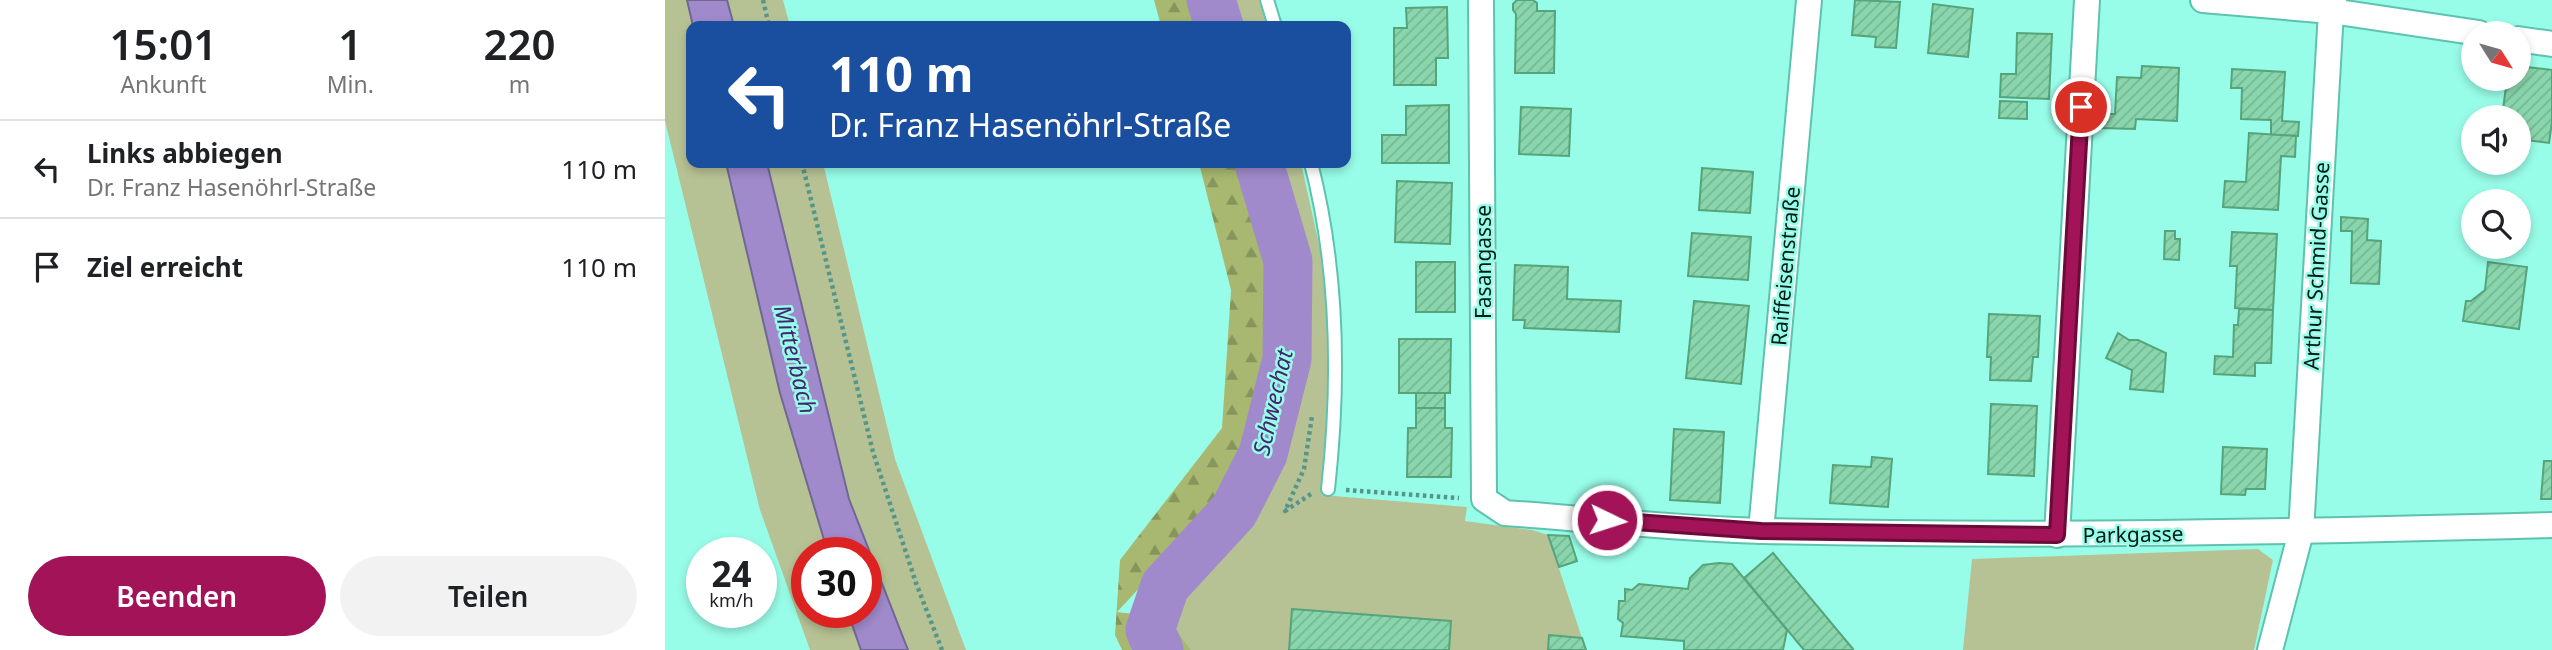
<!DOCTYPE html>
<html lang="de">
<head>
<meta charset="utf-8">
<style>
  body { margin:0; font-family:"Noto Sans",sans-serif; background:#f2f2f2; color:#202124; height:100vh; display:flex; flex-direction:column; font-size:26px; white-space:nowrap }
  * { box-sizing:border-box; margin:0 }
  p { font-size:23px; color:#757577 }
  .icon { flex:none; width:38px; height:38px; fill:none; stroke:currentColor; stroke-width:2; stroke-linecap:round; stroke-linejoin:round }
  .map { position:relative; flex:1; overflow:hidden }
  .side { display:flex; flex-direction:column; background:#fff; width:665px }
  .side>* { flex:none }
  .top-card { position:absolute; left:21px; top:21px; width:665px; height:147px; border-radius:14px; box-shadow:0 4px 10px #0003; background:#1a4fa0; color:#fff; overflow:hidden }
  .needle { width:46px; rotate:127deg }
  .buttons { position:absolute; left:1796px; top:21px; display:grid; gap:14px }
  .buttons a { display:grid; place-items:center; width:70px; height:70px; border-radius:50%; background:#fff; box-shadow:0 4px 10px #0003; font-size:35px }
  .speed { position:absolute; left:21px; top:537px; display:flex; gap:14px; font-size:35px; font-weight:700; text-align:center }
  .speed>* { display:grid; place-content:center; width:91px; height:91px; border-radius:50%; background:#fff; box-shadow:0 4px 10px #0003; line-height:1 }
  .speed small { font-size:18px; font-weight:400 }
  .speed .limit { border:10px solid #d22; background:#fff; color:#111 }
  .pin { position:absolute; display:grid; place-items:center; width:60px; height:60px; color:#fff; margin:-30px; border:4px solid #fff; border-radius:50%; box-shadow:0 2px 7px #0007 }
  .me { position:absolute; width:77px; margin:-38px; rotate:94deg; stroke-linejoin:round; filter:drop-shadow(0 0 5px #0008) }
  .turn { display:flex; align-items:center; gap:24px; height:147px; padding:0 28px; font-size:32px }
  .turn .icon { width:91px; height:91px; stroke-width:2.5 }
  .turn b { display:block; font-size:49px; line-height:60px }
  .eta { display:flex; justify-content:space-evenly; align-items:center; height:119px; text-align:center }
  .eta b { font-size:42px; font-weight:600; line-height:49px }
  .primary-button { display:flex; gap:14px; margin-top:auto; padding:14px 28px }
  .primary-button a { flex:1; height:80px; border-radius:42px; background:#a21358; color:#fff; font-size:28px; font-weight:600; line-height:80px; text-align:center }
  .primary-button a+a { background:#f2f2f2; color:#202124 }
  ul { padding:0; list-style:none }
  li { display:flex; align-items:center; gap:21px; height:98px; padding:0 28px; border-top:2px solid #e0e0e0 }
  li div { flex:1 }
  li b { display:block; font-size:26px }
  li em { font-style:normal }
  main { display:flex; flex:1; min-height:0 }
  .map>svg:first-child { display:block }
  .green { fill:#b7c294 }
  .forest { fill:url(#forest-firs) }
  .water { fill:#a08acb; stroke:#706894; stroke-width:2 }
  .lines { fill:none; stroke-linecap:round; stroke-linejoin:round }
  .river { stroke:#a08acb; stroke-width:49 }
  .building { fill:url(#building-hatch); stroke:#55a47b; stroke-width:2 }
  .service-casing { stroke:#5dc3af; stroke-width:16 }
  .minor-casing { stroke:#5dc3af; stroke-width:28 }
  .path { stroke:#54978a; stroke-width:4.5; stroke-dasharray:3.5 3.5; stroke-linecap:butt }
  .service { stroke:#fff; stroke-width:12 }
  .minor { stroke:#fff; stroke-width:24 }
  .route-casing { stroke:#690c39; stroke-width:18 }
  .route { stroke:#a21358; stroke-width:12 }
  .labels { text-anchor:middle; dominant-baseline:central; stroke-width:5; stroke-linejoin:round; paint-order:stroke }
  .street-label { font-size:21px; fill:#001a15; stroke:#98fde8 }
  .water-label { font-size:23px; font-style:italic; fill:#452471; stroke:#98fde8 }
</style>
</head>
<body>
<main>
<section class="side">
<div class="eta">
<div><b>15:01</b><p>Ankunft</p></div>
<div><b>1</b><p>Min.</p></div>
<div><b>220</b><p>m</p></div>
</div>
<ul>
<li><svg class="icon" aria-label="left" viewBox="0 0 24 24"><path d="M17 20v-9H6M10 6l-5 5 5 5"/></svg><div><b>Links abbiegen</b><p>Dr. Franz Hasenöhrl-Straße</p></div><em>110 m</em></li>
<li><svg class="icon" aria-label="arrive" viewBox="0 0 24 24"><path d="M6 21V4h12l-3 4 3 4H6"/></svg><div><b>Ziel erreicht</b></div><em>110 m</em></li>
</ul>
<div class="primary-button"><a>Beenden</a><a>Teilen</a></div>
</section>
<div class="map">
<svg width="1887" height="650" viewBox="0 0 1887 650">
  <defs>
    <pattern id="forest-firs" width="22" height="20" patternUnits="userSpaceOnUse" patternTransform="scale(1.75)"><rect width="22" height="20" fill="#a8b870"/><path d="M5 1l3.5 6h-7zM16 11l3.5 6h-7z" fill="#86955b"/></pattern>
    <pattern id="building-hatch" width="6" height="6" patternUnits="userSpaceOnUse" patternTransform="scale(1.75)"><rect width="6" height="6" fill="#8ad6ac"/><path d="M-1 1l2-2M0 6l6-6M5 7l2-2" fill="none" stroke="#75b793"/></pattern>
  </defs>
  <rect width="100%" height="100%" fill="#98fde8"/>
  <g class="green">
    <path d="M0,0h22l6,26h-2v137h35l54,230 48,160h-21v59l41,1 13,37h-51l-50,-140 -95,-389z"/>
    <path d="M62,0h56l7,26h-56z"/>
    <path d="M565,0h29l8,26h-30z"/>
    <path d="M102,163h56l72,296 71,191h-58l-59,-151z"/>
    <path d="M611,163h25l25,113 5,81 -9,138 145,12 -2,14 67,9 16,5 34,103 -34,12h-357l-23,-32 60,-70 40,-65 24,-95 16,-11 2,-98z"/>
    <path d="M1593,549l15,11 -19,90h-291l9,-91z"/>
  </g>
  <g class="forest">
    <path d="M489,0h76l7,26h-76z"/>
    <path d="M534,163h77l34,117 -2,97 -48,32 -13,48 -35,53 -95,102 51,6 23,32h-69l-7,-15 5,-75 102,-132 9,-138z"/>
  </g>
  <g class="water">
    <path d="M22,0h40l7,26h-41z"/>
    <path d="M61,163h41l82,336 59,151h-47l-13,-37 18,-1v-59h-38l-48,-160z"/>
  </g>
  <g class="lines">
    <g class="river">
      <path d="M546,0l8,26"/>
      <path d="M494,650l-9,-20 15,-44 69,-75 29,-57 24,-95 1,-98 -29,-98"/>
    </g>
  </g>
  <g class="building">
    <path d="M852,0h16l4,3v8h18l-1,62h-39l1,-59 -3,-4v-6z"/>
    <path d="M1190,0l45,2 -4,46 -21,-1 1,-10 -24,-2z"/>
    <path d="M1268,4l40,5 -5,48 -40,-4z"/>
    <path d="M782,7l1,51h-12v27h-42v-57h13l-1,-20z"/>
    <path d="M1352,33l35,1 -3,65 -49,-2 1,-23h15z"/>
    <path d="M1477,66l37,2 -2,53 -41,-2 -1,10 -34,-1v-14h14l2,-37 24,1z"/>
    <path d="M1853,66l34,4v52l-3,21 -31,-4v-22h-16l5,-38h11z"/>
    <path d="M1567,69l53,3 -3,49 17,1 -1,14 -27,-1v-15l-30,-1 1,-31h-11z"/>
    <path d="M1335,101l27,1v17l-28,-1z"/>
    <path d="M784,105v58h-67v-28h24v-29z"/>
    <path d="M856,107l50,2 -2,47 -50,-2z"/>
    <path d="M1584,133l47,3 -1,21 -14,-1 -3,54 -55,-3 2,-26 21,1z"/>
    <path d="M1037,168l51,4 -3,41 -51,-3z"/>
    <path d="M732,181l55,2 -2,61 -55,-2z"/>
    <path d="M1676,217l27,2 -1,21 14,1 -2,43 -28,-1 1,-52h-11z"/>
    <path d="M1500,231h10v8h5l-1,21 -15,-1z"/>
    <path d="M1567,232l45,2 -4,76 -38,-2 2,-42h-7z"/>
    <path d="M1027,233l59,4 -3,43 -60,-4z"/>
    <rect x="751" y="262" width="39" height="50"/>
    <path d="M1823,262l39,5 -8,62 -56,-8 3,-20h5l14,-11z"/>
    <path d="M850,265l53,2 -1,32 54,2 -2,31 -95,-4 1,-8h-12z"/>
    <path d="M1029,301l55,5 -8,78 -55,-6z"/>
    <path d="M1574,309l34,1 -2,53h-16v13l-41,-2 1,-18 18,1 1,-32h4z"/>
    <path d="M1324,314l51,2 -2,41h-5l-2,24 -41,-1 1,-23h-4z"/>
    <path d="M1453,333l11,7h9l28,13 -3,39 -33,-3 2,-19 -26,-12z"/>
    <path d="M734,339h52l-1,54h-51z"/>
    <rect x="751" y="393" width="29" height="15"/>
    <path d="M1326,404l46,2 -3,70 -46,-2z"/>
    <path d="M751,408h29v20h7l-1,49h-44l1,-49h8z"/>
    <path d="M1009,429l50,3 -4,71 -50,-3z"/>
    <path d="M1558,447l44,2 -2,40h-19l-1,6 -24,-1z"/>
    <path d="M1207,457l20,2 -4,48 -58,-4 3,-38 38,2z"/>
    <path d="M1879,461h8v38h-11z"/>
    <path d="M883,535l21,1 8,25 -18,6z"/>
    <path d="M1108,553l80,96 -1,1h-48l-60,-72z"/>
    <path d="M1054,563l13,1 55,66 -4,20h-99v-9l-63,-5 2,-13 -5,-4 1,-18h6v-12l7,1 7,-6 49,5 2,-11 13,-13z"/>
    <path d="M627,609l159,12 -2,29h-160z"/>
    <path d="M884,635l33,3 4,12h-38z"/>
  </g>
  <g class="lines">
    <g class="service-casing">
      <g id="service">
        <path d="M602,0l8,26"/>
        <path d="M646,163c27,105 29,218 17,326"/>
      </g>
    </g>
    <g class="minor-casing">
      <g id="minor">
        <path d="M816,0l3,499 21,14c86,6 172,16 258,18 263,6 526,1 789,-6"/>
        <path d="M1538,0l128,11 148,22"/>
        <path d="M1853,39l34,5"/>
        <path d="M1096,531l48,-531"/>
        <path d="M1392,535l30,-535"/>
        <path d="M1605,650l31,-118 30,-521 3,-11"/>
      </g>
    </g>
    <g class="path">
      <path d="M98,0l6,26"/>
      <path d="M137,163l71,289 43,131 26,67"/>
      <path d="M681,490l113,8"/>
      <path d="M646,494l-26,17 19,-42 8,-53"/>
    </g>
    <use href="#service" class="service"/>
    <use href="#minor" class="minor"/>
  </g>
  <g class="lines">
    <g class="route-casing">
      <path id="route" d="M942,520l154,11 296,4 24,-428"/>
    </g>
    <use href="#route" class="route"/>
  </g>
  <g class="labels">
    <g class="street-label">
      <text transform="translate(818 262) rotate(-90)">Fasangasse</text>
      <text transform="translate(1120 266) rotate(-85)">Raiffeisenstraße</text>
      <text transform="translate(1651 266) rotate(-87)">Arthur Schmid-Gasse</text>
      <text transform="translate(1468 534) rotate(-1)">Parkgasse</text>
    </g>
    <g class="water-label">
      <text transform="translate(131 359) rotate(76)">Mitterbach</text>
      <text transform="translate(607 402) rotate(-77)">Schwechat</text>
    </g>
  </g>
</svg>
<div class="buttons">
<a><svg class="needle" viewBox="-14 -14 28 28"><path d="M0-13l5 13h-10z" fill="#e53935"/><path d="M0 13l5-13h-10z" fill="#757577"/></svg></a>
<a><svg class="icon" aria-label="sound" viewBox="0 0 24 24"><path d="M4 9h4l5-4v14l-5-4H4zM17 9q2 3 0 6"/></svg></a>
<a><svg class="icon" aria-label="search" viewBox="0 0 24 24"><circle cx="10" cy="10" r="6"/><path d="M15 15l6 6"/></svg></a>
</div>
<div class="speed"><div>24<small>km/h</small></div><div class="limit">30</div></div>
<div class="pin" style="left:1416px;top:107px;background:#d93025"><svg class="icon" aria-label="arrive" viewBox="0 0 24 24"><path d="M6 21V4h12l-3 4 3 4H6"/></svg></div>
<svg class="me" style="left:942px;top:520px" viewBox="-20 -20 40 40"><circle r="17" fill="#a21358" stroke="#fff" stroke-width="3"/><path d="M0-11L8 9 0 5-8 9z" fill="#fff"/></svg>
<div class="top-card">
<div class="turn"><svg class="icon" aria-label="left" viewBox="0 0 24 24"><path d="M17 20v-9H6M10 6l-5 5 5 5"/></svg><div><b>110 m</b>Dr. Franz Hasenöhrl-Straße</div></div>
</div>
</div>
</main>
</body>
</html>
